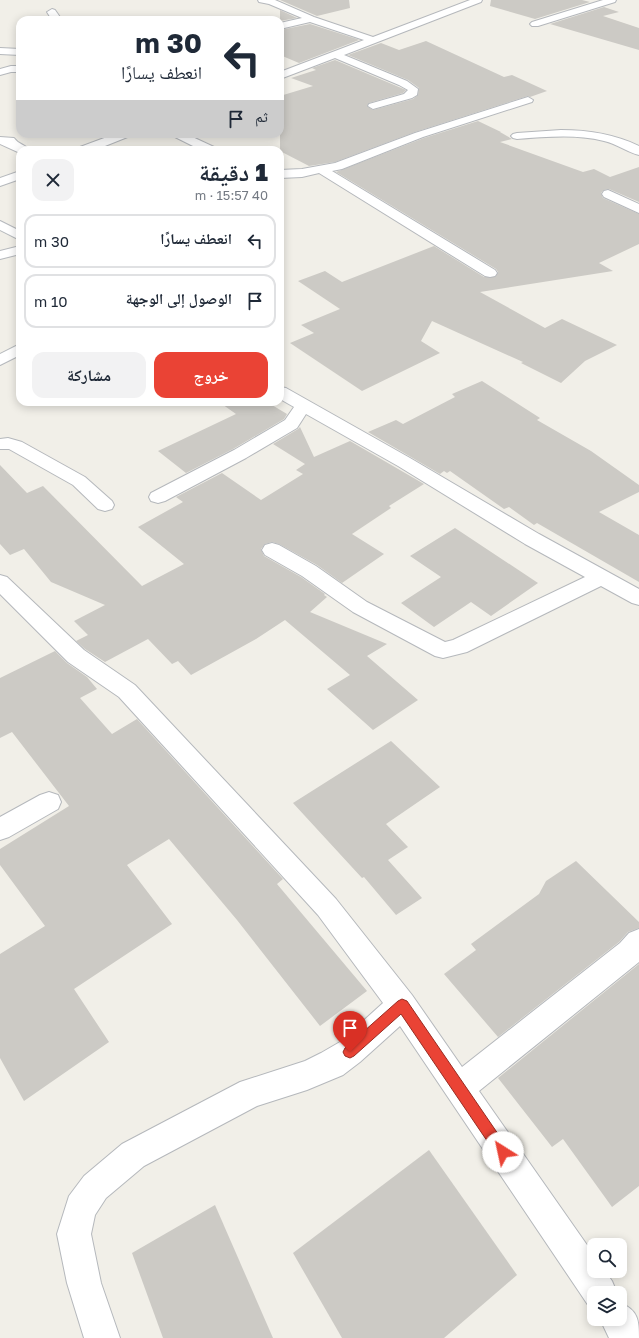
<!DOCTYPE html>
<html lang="ar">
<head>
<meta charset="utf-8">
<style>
  body { margin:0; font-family:"Golos Text","Noto Naskh Arabic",sans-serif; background:#f2f2f3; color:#1f2937; direction:rtl; height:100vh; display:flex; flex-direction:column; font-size:15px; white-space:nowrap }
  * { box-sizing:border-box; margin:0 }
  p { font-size:13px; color:#747a83 }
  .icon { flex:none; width:22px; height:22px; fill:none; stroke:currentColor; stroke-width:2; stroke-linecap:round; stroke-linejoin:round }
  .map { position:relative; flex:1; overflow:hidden; direction:ltr }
  .side { position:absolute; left:16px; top:146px; width:268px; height:260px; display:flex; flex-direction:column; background:#fff; border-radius:12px; box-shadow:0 2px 10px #0003; direction:rtl }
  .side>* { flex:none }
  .banner { position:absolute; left:16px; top:16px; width:268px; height:122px; border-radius:12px; box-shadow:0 2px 10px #0003; direction:rtl; background:#fff; color:#1f2937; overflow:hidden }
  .controls { position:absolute; left:587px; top:1238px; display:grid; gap:8px }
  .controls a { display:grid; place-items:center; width:40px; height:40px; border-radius:8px; background:#fff; box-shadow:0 2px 10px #0003; font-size:20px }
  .pin { position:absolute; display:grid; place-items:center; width:34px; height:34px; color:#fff; margin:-41px -17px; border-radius:50% 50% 50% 0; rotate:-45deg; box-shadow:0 0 4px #0007 }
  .pin .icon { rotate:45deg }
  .me { position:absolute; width:44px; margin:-22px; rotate:325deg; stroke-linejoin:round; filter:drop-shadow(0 0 3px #0008) }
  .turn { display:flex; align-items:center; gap:14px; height:84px; padding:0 16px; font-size:18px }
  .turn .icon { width:52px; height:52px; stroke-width:2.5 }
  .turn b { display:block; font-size:28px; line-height:34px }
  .then { display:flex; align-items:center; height:38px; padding:0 16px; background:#0003; gap:8px; font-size:15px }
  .round { display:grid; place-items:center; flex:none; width:42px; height:42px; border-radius:12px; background:#f2f2f3 }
  .headline { display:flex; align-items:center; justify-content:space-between; height:68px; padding:0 16px }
  h1 { font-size:24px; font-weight:800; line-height:30px }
  .action { display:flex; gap:8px; margin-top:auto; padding:8px 16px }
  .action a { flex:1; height:46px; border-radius:12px; background:#ea4335; color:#fff; font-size:16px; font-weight:800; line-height:46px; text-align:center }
  .action a+a { background:#f2f2f3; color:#1f2937 }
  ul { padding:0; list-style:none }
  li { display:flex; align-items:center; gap:12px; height:54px; margin:0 8px 6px; padding:0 8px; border:2px solid #e0e1e3; border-radius:12px }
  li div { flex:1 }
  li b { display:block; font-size:15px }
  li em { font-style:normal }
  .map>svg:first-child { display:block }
  .building { fill:#cccac5 }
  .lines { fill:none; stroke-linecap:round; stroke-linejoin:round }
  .street-casing { stroke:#b5b8bc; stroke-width:2 }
  .street { fill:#fff; fill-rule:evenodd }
  .route { fill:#ea4335; stroke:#982c22 }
</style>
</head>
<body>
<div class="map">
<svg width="639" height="1338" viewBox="0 0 639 1338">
  <rect width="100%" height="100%" fill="#f1efe8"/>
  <g class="building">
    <path d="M280,0h69l1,8 -33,8z"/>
    <path d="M491,0h91l8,2 -55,17 -45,-13z"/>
    <path d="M604,7l15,5 -16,4 36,12v22l-89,-26z"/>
    <path d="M280,10l17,8 -17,3z"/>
    <path d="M310,24l47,15 2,1 -60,23 -19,-8v-25z"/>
    <path d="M426,41l78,36 8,-2 35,16 -17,6 -2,-1 -113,36 -80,30 -26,4 -29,-15v-55l33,-10 -22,-8 25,-8 -4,-2 23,-8 71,30 -3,3 -34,10 -2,3 6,4 40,-11 5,-4 1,-7 -11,-8 -60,-25 33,-12 18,7z"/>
    <path d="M478,121l23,11h-1l12,7 -12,3 83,30 11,-3 16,8 29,-10v35l-30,-13 -5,1 -3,3 2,5 36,16v30l-40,19 14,8 -133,21 65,36 17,-9 55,26 -32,16 -24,22 -40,-20 2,-1 -91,-41 -11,20 19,12 -78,38 -72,-48 24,-10 -13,-8 39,-16 -42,-28 27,-10 17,11 92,-36 50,31h11l3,-5 -2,-3 -160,-97 88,-34z"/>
    <path d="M482,381l58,37 -3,2 54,31 48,34v7l-40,20 40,23v47l-102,-59 -3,2 -25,-18 -5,2 -54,-38 -3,2 -3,-2 -4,3 -72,-42 28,-12 7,4 52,-27 -3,-3z"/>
    <path d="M219,402h48l20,12 -3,5 -51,30 -47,24 -28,-22 78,-37z"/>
    <path d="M300,427l14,30 36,-16 74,43 -35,22 2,2 -39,26 32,20 -42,29 -25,-18 -38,-21 -7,-2 -7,2 -4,5 3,7 37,21 24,17 -1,1 3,2 -17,15 77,32 -20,12 51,44 -45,30 -46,-41 23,-14 -65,-55 -29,19 -65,36 -13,-14 -6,3 -24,-25 -43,23 -20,-13 -9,-8 12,-6 -14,-14 31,-16 -54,-23 -27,-33 -14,6 -10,-11v-79l27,28 16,-7 99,100 42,-22 -46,-37 45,-25 -7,-5 46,-24 39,27 42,-26 -7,-4 9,-6 -32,-20 25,-15z"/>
    <path d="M455,528l83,55 -47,33 -20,-14 -37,25 -33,-24 40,-26 -31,-21z"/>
    <path d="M55,651l12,12 20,14 10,12 -17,9 32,36 25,-15 146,160 -6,5 90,107 -47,35 -83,-106 -68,-81 -42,26 45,59 -98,65 35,53 -85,59 -24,-43v-104l45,-28 -45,-61v-16l69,-43 -57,-74 -12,6v-60z"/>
    <path d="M391,741l49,46 -54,37 22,23 -20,13 34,38 -26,17 -32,-38 -2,1 -69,-75z"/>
    <path d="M576,861l63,61v6l-11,4 -9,10 -121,95 -54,-63 32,-24 -5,-6 68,-50 7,-13z"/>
    <path d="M639,964v222l-27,21 -49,-68 -11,8 -54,-69z"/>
    <path d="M429,1150l88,125 -73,63h-102l-49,-85z"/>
    <path d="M215,1205l58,133h-110l-31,-85z"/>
  </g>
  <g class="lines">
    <g class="street-casing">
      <g id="street">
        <path d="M258,0h17l39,17 59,20 97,-37h12l-1,2 -137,53 63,26 11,8 -1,6 -5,3 -39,11 -5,-3 1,-2 35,-10 4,-4 -9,-5 -64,-27 -55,21v-7l84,-32 -54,-18 -30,7v-6l22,-5 -33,-14 -10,-2z"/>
        <path d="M603,0h13l-1,2 -77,24h-6l-2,-2 2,-2z"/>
        <path d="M52,9l3,1 7,10h-10l-5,-8z"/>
        <path d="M0,48l20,1v6l-20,-1z"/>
        <path d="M11,66h9v6h-9l-11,3v-6z"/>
        <path d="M528,97l5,3 -1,2 -109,35 -81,32 -10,2 163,99 2,3 -2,3 -5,1 -5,-1 -166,-103 -17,4 -22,1v-8l22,-1 33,-6 80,-30z"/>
        <path d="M561,130c28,0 53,4 78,16v9c-12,-3 -22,-11 -35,-14 -28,-7 -58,-4 -87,-2l-4,-1 -2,-2 2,-2 4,-1z"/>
        <path d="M115,134h17l-2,2 -35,14h-17l2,-3z"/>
        <path d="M171,134h15l28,13 2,3h-15l-28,-14z"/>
        <path d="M0,137l14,1c5,7 11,6 15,12h-9v3l-20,-9z"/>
        <path d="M20,171v8l-20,7v-8z"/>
        <path d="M608,190l31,14v9l-35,-16 -2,-3 2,-3z"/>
        <path d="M0,221l20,10v9l-20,-10z"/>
        <path d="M20,246v8l-20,5v-8z"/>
        <path d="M20,344v11l-20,10v-11z"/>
        <path d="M280,387l6,1 124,70 129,76 100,55v16l-7,-2 -31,-17 -134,66 -24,6 -8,-2 -82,-44 -51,-36 -37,-21 -3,-5 3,-5 7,-2 7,2 37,21 51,36 78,40 8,-2 132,-63 -60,-33 -127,-78 -92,-52 -9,14 -51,30 -81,43 -7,2 -7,-2 -2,-4 2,-4 83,-43 51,-30 9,-13 -14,-8z"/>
        <path d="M8,438l14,4 63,35 27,24 2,4 -2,4 -7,2 -7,-2 -25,-24 -64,-36h-9v-10z"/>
        <path d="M0,575l7,2 77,73 51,35 201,214 76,96 50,72 158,-124 9,-10 10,-4v33l-160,129 115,164v16h11l7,10 5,12h-23v15l-6,-3 -188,-279 -40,36 -17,13 -36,15 -50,16 -113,60 -38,32 -11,17 -4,19 10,49 19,55h-36l-17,-55 -10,-49 12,-38 15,-20 38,-32 118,-62 65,-21 16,-8 19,-11 43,-39 -65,-88 -199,-218 -51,-35 -68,-68z"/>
        <path d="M49,792l9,3 3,7 -3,7 -49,28 -9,3v-23l40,-22z"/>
        <path d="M620,1303c18,7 19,17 19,35h-30l-9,-19h20z"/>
      </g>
    </g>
    <use href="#street" class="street"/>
  </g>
  <path class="route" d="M402,999l5,2 100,146 2,5 -2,5 -4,2 -5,-2 -97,-143 -47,42 -4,2 -5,-2 -2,-4 2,-4 53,-47z"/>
</svg>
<div class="controls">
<a><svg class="icon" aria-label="search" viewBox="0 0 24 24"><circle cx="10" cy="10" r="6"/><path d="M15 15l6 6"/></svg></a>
<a><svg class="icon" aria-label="layers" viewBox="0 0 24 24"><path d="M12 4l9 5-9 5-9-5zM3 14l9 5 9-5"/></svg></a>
</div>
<div class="pin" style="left:350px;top:1052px;background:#d93025"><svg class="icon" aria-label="arrive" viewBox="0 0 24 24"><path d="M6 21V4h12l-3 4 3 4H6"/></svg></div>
<svg class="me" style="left:503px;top:1152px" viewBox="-20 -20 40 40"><circle r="19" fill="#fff"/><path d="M0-13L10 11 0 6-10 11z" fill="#ea4335"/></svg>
<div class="banner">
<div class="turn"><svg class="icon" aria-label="left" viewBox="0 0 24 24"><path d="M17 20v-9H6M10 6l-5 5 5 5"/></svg><div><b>30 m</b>انعطف يسارًا</div></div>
<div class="then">ثم<svg class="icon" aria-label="arrive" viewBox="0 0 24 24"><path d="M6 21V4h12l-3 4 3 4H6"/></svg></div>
</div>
<section class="side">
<div class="headline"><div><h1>1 دقيقة</h1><p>40 m · 15:57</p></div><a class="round"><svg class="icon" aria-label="close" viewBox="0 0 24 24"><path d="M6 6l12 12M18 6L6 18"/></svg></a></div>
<ul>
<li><svg class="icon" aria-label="left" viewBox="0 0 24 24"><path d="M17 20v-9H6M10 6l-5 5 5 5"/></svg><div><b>انعطف يسارًا</b></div><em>30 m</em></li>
<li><svg class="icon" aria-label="arrive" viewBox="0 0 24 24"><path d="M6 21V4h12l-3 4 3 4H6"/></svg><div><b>الوصول إلى الوجهة</b></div><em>10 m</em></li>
</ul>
<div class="action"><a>خروج</a><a>مشاركة</a></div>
</section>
</div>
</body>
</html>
